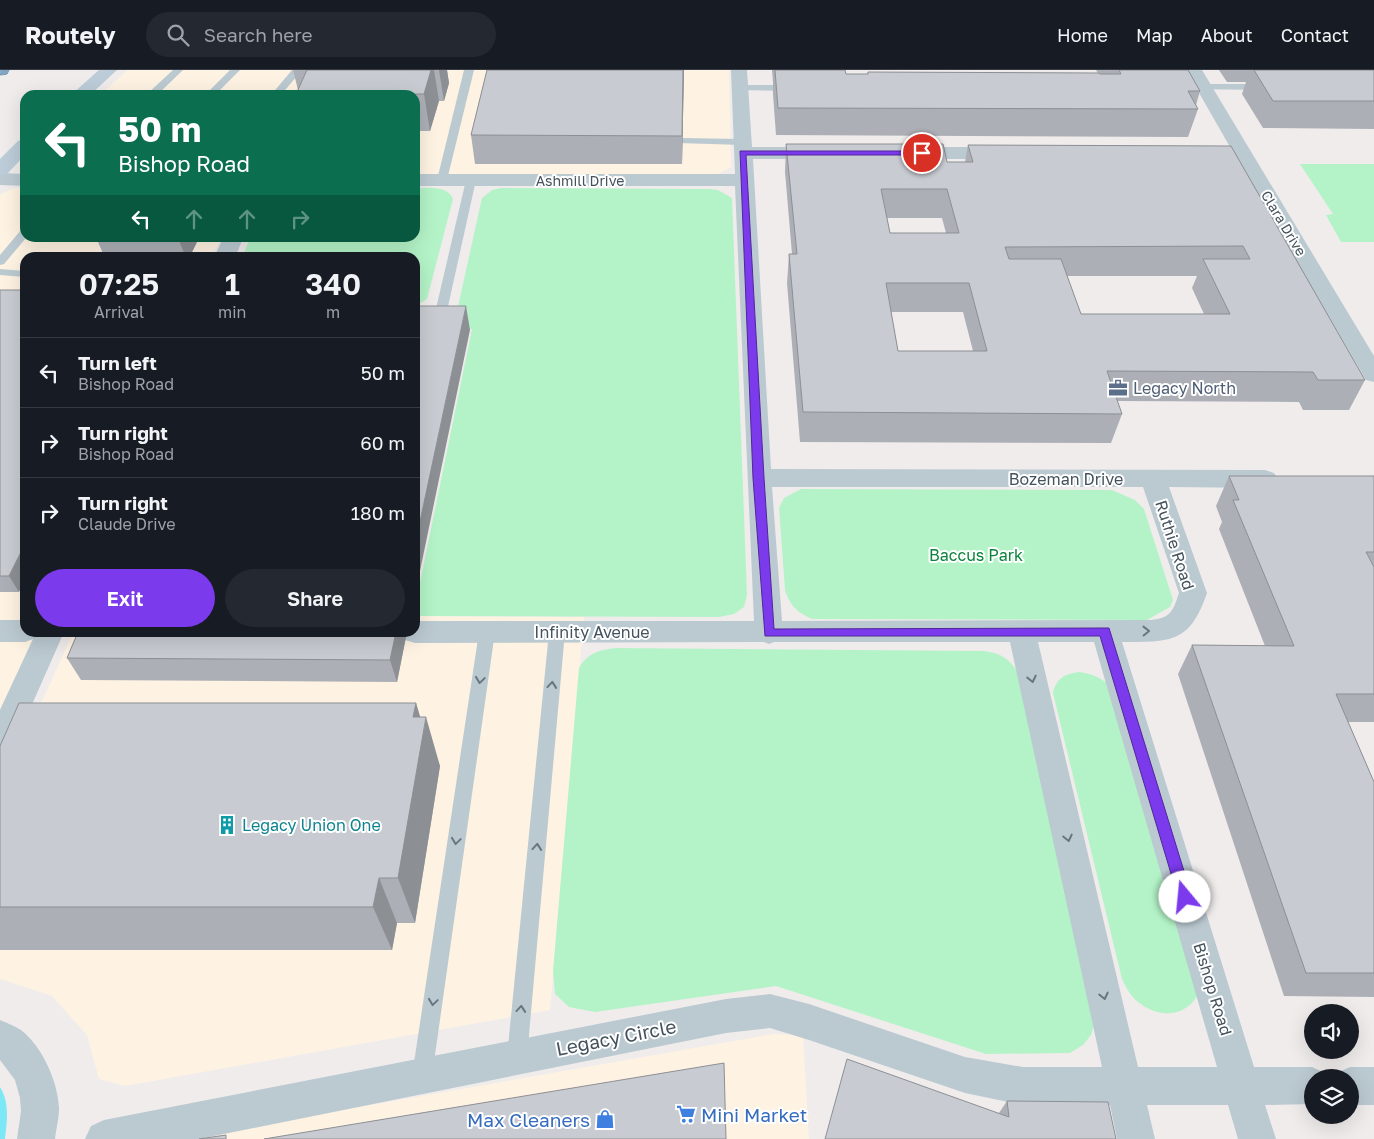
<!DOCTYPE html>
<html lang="en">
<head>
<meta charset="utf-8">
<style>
  body { margin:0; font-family:"Golos Text",sans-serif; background:#242831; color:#f1f3f6; height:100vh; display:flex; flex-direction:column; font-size:19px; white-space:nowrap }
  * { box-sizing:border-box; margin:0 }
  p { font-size:16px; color:#9ea1a6 }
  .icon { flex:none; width:28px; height:28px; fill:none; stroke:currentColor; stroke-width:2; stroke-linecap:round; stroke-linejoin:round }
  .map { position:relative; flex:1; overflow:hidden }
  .details { position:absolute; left:20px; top:182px; width:400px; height:385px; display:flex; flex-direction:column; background:#171b24; border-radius:15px; box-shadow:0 5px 20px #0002 }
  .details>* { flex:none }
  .banner { position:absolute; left:20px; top:20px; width:400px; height:152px; border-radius:15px; box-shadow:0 5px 20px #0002; background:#0b6e4f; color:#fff; overflow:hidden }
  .buttons { position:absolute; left:1304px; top:934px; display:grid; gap:10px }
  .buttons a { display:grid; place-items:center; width:55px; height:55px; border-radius:50%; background:#171b24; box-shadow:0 5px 20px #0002; font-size:25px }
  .pin { position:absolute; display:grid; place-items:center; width:42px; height:42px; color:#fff; margin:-21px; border:2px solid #fff; border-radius:50%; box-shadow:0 1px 5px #0007 }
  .me { position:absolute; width:55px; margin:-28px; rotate:343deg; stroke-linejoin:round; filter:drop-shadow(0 0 4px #0008) }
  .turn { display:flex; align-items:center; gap:18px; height:105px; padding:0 15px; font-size:22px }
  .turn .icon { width:65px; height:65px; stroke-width:2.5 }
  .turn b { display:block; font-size:35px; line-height:42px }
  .lanes { display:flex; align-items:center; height:48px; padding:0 15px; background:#0003; justify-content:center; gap:25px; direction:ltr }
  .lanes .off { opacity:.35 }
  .eta { display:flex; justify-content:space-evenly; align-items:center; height:85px; text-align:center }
  .eta b { font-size:30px; font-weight:600; line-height:35px }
  .cta { display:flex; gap:10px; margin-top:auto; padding:10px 15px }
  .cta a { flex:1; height:58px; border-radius:30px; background:#7c3aed; color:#fff; font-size:20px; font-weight:600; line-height:58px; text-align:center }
  .cta a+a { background:#242831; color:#f1f3f6 }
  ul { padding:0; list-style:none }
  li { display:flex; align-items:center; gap:15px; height:70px; padding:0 15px; border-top:1px solid #363941 }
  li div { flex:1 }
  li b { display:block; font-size:19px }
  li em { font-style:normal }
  header { display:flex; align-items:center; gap:30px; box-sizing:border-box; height:70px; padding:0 25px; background:#171b24; border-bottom:1px solid #363941 }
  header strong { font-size:24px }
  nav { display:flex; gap:28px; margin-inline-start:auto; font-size:18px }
  .search { width:350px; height:45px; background:#242831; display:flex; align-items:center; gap:12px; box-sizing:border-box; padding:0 18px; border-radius:28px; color:#9ea1a6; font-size:19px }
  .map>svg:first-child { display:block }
  .commercial { fill:#fef3e2 }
  .green { fill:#b4f3c7 }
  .water { fill:#7de8f5 }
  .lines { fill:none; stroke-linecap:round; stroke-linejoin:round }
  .motorway-casing { stroke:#6990ad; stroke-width:1 }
  .service { fill:#bbc9d1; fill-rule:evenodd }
  .minor { fill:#bbc9d1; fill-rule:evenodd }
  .secondary { fill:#bcccd8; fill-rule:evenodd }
  .motorway { fill:#7ea5c2; fill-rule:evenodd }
  .wall { fill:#acafb5; fill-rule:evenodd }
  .shaded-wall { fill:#8c8f93 }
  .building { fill:#c8ccd2; stroke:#8c8f93; fill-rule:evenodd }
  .oneway { stroke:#67767f }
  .route { fill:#7c3aed; stroke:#51269a }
  .labels { text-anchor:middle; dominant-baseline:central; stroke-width:4; stroke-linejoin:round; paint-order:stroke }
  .far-street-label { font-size:14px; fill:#43525c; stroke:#fff }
  .service-label { font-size:16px; fill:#4e5e75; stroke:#fff; text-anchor:start }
  .street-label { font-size:16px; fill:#43525c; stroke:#fff }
  .park-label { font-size:16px; fill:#0c843d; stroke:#fff }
  .culture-label { font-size:16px; fill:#0d838f; stroke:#fff; text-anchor:start }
  .near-street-label { font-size:19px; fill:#43525c; stroke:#fff }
  .near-shop-label { font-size:19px; fill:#366cbe; stroke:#fff; text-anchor:start }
</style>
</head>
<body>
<header>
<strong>Routely</strong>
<div class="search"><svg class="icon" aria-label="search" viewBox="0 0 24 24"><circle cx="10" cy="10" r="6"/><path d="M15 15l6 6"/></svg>Search here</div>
<nav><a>Home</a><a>Map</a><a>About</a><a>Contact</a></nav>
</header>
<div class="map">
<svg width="1374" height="1069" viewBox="0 0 1374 1069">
  <rect width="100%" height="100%" fill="#f0ecec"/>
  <g class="commercial">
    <path d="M128,0h601l2,97 -16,9 -300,-2v-79h-315z"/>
    <path d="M25,117v51h196l-9,19 -187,1v374l11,1 -36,76v-514l11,-6z"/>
    <path d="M415,546l169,1 -34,393 -425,76 -26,-7 -12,-44 -35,-39 -52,-17v-185l73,-161 342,-1z"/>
    <path d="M774,964l29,1 6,104h-631z"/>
  </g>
  <g class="green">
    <path d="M1300,94h74v78h-33l-15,-27 7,-1z"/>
    <path d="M415,118c13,0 33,-3 38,11l-26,100 -11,7 -1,-48h-173l8,-20h165z"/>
    <path d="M501,118l209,1 8,1 14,8 15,397 -3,12 -10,7 -15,3 -304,-1v-9l57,-278h-19l29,-131 10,-8z"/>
    <path d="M801,419l311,1 23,10 9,9 29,91 -3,7 -23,13 -335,-1c-15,-7 -22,-13 -27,-29l-6,-82 5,-10z"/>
    <path d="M616,578l368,3c18,2 27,9 36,25l75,345 -4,14 -8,10 -13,8 -84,1 -210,-68 -181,26 -26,-5 -14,-13 -2,-23 26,-303c9,-15 20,-18 37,-20z"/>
    <path d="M1079,602c13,2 22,5 32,15l86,309c-13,22 -39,22 -59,6 -7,-6 -12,-14 -16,-23l-69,-286c3,-15 12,-19 26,-21z"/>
  </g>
  <path class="water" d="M0,1017c10,16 7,35 5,52h-5z"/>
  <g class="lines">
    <g class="motorway-casing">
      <path id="motorway" d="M0,0h9l-2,4 -6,1z"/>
    </g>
    <g class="service">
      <path d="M173,0h10l-26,25h-11z"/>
      <path d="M230,0h10l-25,25h-10z"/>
      <path d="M292,0h10l-21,25h-10z"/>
      <path d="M464,0h10l-27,110 -5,3 -5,-3z"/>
      <path d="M1193,14h72l5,3 -5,3 -75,-1 -2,-2z"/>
      <path d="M740,15h53l5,3 -5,3 -56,-1v-4z"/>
      <path d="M682,68l60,1 5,3 -5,3 -64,-2 -1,-2z"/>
      <path d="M471,107l5,3 -31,140 -6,4 -24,1v-8h19l32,-137z"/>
      <path d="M25,159l1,9 -22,26 -4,1v-10l21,-25z"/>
      <path d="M0,199l25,2v6l-25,-2z"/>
      <path d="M487,556l5,2 3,4 -63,444 -3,7 -7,3 -7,-3 -3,-7 67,-444 3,-4z"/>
      <path d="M557,556l5,2 3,4 -38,425 -3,7 -7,3 -7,-3 -3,-7 42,-425 3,-4z"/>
    </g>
    <g class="minor">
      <path d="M731,0h16l5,77h72l7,2 2,4 -2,4 -7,2h-71l18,310 494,1 9,3 4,6 -4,6 -9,3 -96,-1 38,106c-17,50 -36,49 -85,49l132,425h58l13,6 2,5h-15v26l-47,1 11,34h-38l-10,-34h-81l8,34h-38l-7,-34h-87l-58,-12 -156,-53 -39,-12 -44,5 -527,106h-114l6,-13 13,-6 622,-121 44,-5 39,10 156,53 58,10h79l-92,-425h-236l-5,2 -5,-2 -349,1 -10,-3 -4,-8h14v-11h339l-19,-435h-320v-12h320zM772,417h371l36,106c-6,18 -8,25 -28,27l-369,1zM1038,572h56l123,425h-79z"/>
      <path d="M1186,0h16l172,286v26l-8,-2 -3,-5 -126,-216 -47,-2 -2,-4 2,-4 40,-2z"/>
      <path d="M907,77h97l7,2 2,4 -2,4 -7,2h-97l-7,-2 -2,-4 2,-4z"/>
      <path d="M0,103l25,1v12l-25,-1z"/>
      <path d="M223,168h20l-8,20h-21z"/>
      <path d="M0,550h25v12h39l-53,120 -11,4v-46l33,-71 -8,3h-25z"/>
      <path d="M0,950c7,3 15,6 21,10 21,16 37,52 38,78 0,11 -3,21 -4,31h-38l4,-28 -1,-13 -5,-18 -15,-20z"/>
      <path d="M1350,997h24v38h-24v-27h-15l2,-5z"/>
    </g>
    <g class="secondary">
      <path d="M99,0h18l-27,25h-19z"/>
      <path d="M25,69v16l-18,19 -7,2v-17l18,-18z"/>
    </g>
    <use href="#motorway" class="motorway"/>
  </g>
  <g class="wall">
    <path d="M293,0h154l2,13 -5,18h-5l-9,30h-10l-4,15h-1v-51h-119l2,-5z"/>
    <path d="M487,0h197l-2,94h-207l-4,-29z"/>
    <path d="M772,0h73l1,4h21l1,-2 230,1 -2,-3h92l12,21 -4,14 2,4 -10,28 -412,-2 -3,-41v-12z"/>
    <path d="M1219,0h155v59l-111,-1 -21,-34 4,-12h-19z"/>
    <path d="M786,74l161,18h18l3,-17 263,1 134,234 -16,30h-46l-4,-8 -182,-1 5,13 -11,29 -311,-1 -13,-159 2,-29h3l-7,-82zM887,148h55l4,15h-56zM1067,206h130l-5,12 12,26h-123zM891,242h72l10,39h-75z"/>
    <path d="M53,168h146l-10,20h-84l-7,-16 -43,-1z"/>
    <path d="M0,220l19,302h-19z"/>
    <path d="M1229,406h145v246h-26l26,60v215l-90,-1 -106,-322 14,-29 73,1 -46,-117 3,-7 -6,-16z"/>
    <path d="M78,562h329l-10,50 -316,-2 -14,-22z"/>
    <path d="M416,633l4,14 20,49 -25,157h-18l-5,27h-392v-204z"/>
    <path d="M1007,1031l109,38h-291l174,-26z"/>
  </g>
  <g class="shaded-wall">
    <path d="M431,0h3l5,31 -9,30 -6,-37z"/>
    <path d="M439,0h8l2,13 -5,18z"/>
    <path d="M683,0h1l-2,94v-28z"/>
    <path d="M415,31l5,30 -4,15 -1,-5z"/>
    <path d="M178,168h21l-10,20h-3z"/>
    <path d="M466,236l4,24 -55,265v-50z"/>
    <path d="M25,474v36l-6,12 -10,-16z"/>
    <path d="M396,562h11l-10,50 -7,-22z"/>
    <path d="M416,633l8,27 2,-13 14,49 -25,157 -17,-45 15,-161z"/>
    <path d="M379,808l18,45 -5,27 -19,-43z"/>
  </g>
  <g class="building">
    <path d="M307,0h124l-7,24h-10l-1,1h-112l1,-1h-6z"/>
    <path d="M487,0h196l-1,66 -211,-1z"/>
    <path d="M775,0h70l1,4h22v-2l231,1 1,1h21l-2,-4h69l12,21h-12l10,18 -420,-1z"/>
    <path d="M1254,0h120v31h-101z"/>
    <path d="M786,74h157l4,18h26l-5,-17 263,1 134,234h-47l-5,-8 -206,-1 15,43 -319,-2 -14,-158h8zM881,119h66l12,44h-69zM1243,176l7,13h-47l27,55h-149l-20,-55h-52l-4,-12zM886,213h83l18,68h-89z"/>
    <path d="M0,220h25v254l-16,32h-9z"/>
    <path d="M415,236h51l-51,239z"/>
    <path d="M1229,406h145v76h-8l8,15v127h-38l38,88v191h-68l-114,-328 102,1 -61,-146h6z"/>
    <path d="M78,562h318l-6,28 -323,-2z"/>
    <path d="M19,633h397l-3,14h13l-28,161h-19l-6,29h-373v-161z"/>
    <path d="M847,989l162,58 -2,-16 101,1 8,37h-291z"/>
    <path d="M724,993l2,76h-462z"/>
    <path d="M226,1065v4h-27z"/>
  </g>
  <defs><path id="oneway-chevron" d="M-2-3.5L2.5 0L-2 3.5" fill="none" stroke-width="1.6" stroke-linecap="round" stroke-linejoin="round" transform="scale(1.25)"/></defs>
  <g class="oneway">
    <use href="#oneway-chevron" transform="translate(1146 561) rotate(-1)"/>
    <use href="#oneway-chevron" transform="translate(1032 609) rotate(77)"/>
    <use href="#oneway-chevron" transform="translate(480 610) rotate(98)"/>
    <use href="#oneway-chevron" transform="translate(552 615) rotate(-85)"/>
    <use href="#oneway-chevron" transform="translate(1068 768) rotate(77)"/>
    <use href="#oneway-chevron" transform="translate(456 771) rotate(98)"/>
    <use href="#oneway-chevron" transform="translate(537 777) rotate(-85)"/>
    <use href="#oneway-chevron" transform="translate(1104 926) rotate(77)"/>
    <use href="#oneway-chevron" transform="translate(433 932) rotate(98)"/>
    <use href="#oneway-chevron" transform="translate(521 939) rotate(-85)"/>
  </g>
  <path class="route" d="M740,81h182l4,2 -4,2h-176l18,323 10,151 335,-1 83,269 -2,4 -5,2 -5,-2 -2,-4 -78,-261h-335l-12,-158z"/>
  <defs>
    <g id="office-bare" transform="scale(1.5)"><path d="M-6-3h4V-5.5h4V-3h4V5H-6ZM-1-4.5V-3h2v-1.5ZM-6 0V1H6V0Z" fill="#5c6f8a" stroke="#fff" stroke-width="2.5" paint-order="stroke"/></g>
    <g id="building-bare" transform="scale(1.5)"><path d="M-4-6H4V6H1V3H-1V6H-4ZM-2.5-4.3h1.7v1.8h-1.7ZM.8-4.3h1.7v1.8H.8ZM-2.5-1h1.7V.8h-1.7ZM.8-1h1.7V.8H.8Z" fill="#0f9aa8" stroke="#fff" stroke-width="2.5" paint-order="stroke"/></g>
    <g id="supermarket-bare" transform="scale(1.5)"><path d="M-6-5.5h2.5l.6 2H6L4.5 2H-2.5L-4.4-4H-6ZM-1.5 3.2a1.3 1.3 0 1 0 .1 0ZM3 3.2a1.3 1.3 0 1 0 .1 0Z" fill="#3f7fe0" stroke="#fff" stroke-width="2.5" paint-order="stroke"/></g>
    <g id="shop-bare" transform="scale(1.5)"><path d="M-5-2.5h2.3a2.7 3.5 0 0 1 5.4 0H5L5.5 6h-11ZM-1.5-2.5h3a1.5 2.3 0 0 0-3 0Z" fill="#3f7fe0" stroke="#fff" stroke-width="2.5" paint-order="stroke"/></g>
  </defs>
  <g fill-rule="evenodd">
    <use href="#office-bare" x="1118" y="318"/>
    <use href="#building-bare" x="227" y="755"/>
    <use href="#supermarket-bare" x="686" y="1044"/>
    <use href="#shop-bare" x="605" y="1049"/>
  </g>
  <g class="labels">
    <g class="far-street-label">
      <text x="580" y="110">Ashmill Drive</text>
      <text transform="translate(1284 153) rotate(59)">Clara Drive</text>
    </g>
    <g class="service-label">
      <text x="1133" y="318">Legacy North</text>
    </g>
    <g class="street-label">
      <text x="1066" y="409">Bozeman Drive</text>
      <text transform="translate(1175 475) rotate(72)">Ruthie Road</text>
      <text x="592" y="562">Infinity Avenue</text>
      <text transform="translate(1213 919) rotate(73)">Bishop Road</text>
    </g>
    <g class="park-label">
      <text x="976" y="485">Baccus Park</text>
    </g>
    <g class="culture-label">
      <text x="242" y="755">Legacy Union One</text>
    </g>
    <g class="near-street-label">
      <text transform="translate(616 967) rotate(-11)">Legacy Circle</text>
    </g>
    <g class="near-shop-label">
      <text x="701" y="1044">Mini Market</text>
      <text x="590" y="1049" text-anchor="end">Max Cleaners</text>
    </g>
  </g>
</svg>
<div class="buttons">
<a><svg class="icon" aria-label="sound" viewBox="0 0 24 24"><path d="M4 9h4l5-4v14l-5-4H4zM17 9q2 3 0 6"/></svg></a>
<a><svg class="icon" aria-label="layers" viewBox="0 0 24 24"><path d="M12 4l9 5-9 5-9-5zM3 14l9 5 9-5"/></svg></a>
</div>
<div class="pin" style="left:922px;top:83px;background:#d93025"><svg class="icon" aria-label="arrive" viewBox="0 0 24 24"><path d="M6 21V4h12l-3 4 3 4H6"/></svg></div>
<svg class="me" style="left:1185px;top:827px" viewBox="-20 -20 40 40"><circle r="19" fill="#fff"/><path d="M0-13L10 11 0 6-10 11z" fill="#7c3aed"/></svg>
<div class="banner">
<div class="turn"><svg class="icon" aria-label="left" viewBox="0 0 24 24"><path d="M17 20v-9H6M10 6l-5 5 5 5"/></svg><div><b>50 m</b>Bishop Road</div></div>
<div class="lanes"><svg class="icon" aria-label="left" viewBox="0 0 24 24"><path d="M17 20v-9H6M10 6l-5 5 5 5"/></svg><svg class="icon off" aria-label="ahead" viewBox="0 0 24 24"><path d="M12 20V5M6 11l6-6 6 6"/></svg><svg class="icon off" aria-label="ahead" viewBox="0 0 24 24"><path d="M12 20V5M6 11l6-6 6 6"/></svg><svg class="icon off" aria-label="right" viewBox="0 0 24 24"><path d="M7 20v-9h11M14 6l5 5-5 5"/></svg></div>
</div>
<section class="details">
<div class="eta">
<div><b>07:25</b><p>Arrival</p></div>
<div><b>1</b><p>min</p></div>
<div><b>340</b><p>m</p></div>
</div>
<ul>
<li><svg class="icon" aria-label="left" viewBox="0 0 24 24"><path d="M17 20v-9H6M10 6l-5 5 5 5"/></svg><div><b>Turn left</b><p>Bishop Road</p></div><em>50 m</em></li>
<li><svg class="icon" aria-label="right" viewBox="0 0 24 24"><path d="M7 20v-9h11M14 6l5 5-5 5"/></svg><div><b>Turn right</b><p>Bishop Road</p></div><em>60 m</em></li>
<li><svg class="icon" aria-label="right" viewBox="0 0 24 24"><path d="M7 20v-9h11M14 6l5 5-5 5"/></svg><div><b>Turn right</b><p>Claude Drive</p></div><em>180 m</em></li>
</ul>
<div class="cta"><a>Exit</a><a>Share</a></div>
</section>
</div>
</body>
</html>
